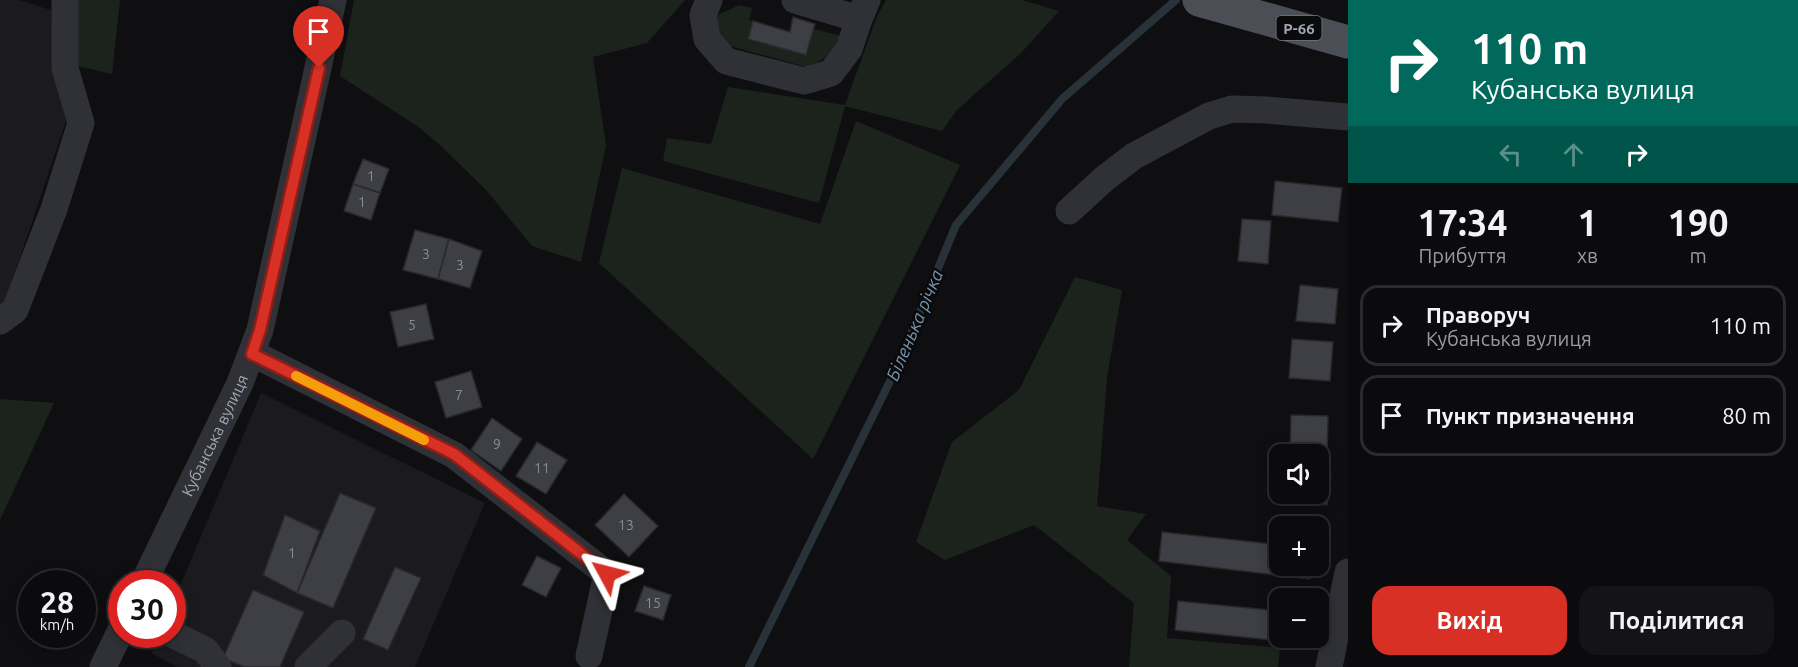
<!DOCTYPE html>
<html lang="uk">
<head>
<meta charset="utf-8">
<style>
  body { margin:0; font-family:Ubuntu,sans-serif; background:#141416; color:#f1f3f6; height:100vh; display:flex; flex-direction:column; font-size:22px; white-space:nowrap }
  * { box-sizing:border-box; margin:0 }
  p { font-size:20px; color:#9a9b9d }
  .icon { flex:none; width:33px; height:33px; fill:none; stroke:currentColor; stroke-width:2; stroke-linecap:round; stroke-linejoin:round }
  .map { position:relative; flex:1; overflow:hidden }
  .side { display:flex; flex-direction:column; background:#0b0b0d; width:450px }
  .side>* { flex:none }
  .banner { background:#00695c; color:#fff; overflow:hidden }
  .fabs { position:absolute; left:1269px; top:444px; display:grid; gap:12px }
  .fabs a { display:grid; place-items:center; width:60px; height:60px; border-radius:12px; background:#0b0b0d; box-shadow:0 3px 15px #0003,0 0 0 2px #2b2b2e; font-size:30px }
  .speed { position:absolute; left:18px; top:570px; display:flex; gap:12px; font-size:30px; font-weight:700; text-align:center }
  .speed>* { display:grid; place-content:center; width:78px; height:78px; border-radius:50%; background:#0b0b0d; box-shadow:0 3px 15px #0003,0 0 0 2px #2b2b2e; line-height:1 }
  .speed small { font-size:15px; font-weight:400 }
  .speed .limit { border:9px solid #d22; background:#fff; color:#111 }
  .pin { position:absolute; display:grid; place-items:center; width:51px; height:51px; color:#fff; margin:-62px -26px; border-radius:50% 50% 50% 0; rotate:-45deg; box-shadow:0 0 6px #0007 }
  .pin .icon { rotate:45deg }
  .me { position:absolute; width:66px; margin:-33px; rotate:308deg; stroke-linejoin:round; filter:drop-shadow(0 0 4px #0008) }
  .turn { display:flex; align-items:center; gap:21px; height:126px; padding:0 24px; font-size:27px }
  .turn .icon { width:78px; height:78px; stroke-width:2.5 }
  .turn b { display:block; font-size:42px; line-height:51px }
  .lanes { display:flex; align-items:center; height:57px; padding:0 24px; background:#0003; justify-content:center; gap:30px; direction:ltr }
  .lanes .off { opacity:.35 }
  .eta { display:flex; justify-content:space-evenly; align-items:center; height:102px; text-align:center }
  .eta b { font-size:36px; font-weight:700; line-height:42px }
  .button { display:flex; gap:12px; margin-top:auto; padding:12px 24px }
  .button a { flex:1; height:69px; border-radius:18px; background:#d93025; color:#fff; font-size:24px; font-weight:700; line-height:69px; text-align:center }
  .button a+a { background:#141416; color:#f1f3f6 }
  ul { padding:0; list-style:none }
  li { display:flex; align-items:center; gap:18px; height:81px; margin:0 12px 9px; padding:0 12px; border:3px solid #2b2b2e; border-radius:18px }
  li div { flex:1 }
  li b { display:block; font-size:22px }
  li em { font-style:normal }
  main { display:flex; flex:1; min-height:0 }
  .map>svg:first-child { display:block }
  .built { fill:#1b1b1e }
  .green { fill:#1c231d }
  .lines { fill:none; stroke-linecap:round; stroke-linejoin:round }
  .stream { stroke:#293239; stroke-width:8 }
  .building { fill:#3e3f44; stroke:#29292d; stroke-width:1.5 }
  .minor { stroke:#303136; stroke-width:27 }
  .major { stroke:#4c4e55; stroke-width:33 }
  .route-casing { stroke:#8d1f18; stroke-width:15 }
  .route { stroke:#d93025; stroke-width:10 }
  .slow { stroke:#f59e0b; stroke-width:10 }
  .labels { text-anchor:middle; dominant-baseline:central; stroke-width:5; stroke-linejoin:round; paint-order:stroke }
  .number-label { font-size:14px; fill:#888c96 }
  .shield { fill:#0a0a0c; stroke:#737780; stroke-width:1.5 }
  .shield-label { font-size:15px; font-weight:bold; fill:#a0a6b2 }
  .street-label { font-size:16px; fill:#a0a6b2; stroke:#0a0a0c }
  .water-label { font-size:18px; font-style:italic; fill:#7695ae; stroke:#0a0a0c }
</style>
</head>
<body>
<main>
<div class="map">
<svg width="1348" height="667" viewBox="0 0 1348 667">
  <rect width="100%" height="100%" fill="#0f0f11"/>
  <g class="built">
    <path d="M0,0h19l32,10 3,62 12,49 -61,181 -5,2z"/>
    <path d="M261,393l224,110 -70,164h-238l-26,-14 8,-18 13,-1 1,-31z"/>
  </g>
  <g class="green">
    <path d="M77,0h43l-8,74 -35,-8z"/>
    <path d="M354,0h331l-38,43 -54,14 13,89 -25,116 -49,-16 -45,-55 -46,-45 -24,-20 -77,-50z"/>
    <path d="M886,0h136l37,11 -38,42 -64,57 -15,21 -97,-25 -26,97 -156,-42 4,-23 44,6 17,-57 117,18 31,-86z"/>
    <path d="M739,5l13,3 -3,12 4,1 -5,18 58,16 8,-26 28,7c-11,17 -16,24 -36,31l-76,-21 -9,-4 -11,-23z"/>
    <path d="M856,121l104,44 -147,294 -214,-196 23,-95 198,56z"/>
    <path d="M1075,277l47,13 -15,88 -10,128 49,8 -19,26 44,36 -4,62 113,10 -2,19h-149l5,-64 -100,-78 -89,35 -29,-18 36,-100 67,-52z"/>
    <path d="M0,399l54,4 -54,117z"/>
  </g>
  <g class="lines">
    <path class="stream" d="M749,667l149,-302 58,-140 106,-126 114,-99"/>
  </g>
  <g class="building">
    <path d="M793,17l22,7 -9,31 -58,-16 5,-18 37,11z"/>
    <path d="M363,159l26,10 -9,24 -27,-9z"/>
    <path d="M1275,181l67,7 -4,34 -66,-7z"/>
    <path d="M353,184l27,9 -9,27 -27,-9z"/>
    <path d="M1242,219l29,2 -3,43 -30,-3z"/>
    <path d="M415,230l34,9 -11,40 -35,-9z"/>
    <path d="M449,239l33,12 -12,37 -32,-9z"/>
    <path d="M1300,285l38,4 -3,35 -39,-3z"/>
    <path d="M426,304l8,35 -36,8 -8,-35z"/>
    <path d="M1292,339l41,3 -3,39 -41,-3z"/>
    <path d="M471,371l11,36 -36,11 -11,-36z"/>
    <path d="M1291,415l37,1 -1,40 -37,-2z"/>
    <path d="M492,418l30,21 -21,32 -30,-21z"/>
    <path d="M537,442l30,18 -21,34 -30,-18z"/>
    <path d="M1318,473l13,1 -4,31 -37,-5 1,-6h27z"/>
    <path d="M340,493l36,15 -43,100 -36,-15z"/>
    <path d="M624,494l34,32 -29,31 -34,-32z"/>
    <path d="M285,515l35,16 -23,62 -34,-18z"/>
    <path d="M1162,532l118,13v21h31l-1,13 -151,-18z"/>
    <path d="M537,556l24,12 -15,29 -24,-12z"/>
    <path d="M395,567l26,11 -33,72 -25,-11z"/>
    <path d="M644,586l27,9 -8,25 -28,-9z"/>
    <path d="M253,590l51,22 -24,55h-36l-21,-9z"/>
    <path d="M1178,601l102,10v27h11v4l-116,-12z"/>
  </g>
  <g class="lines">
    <g class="minor">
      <path d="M709,0l-6,15 4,24 19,22 78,20 27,-8 18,-24 10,-30"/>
      <path d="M795,0l64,19 8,-19"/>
      <path d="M1069,211l35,-32 30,-23 75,-40 23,-7 34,1 82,7"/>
      <path d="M0,321l15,-11 39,-101 27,-86 -16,-55v-68"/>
      <path d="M252,353l202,102 153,119 -18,82"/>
      <path id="s1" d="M143,584l97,-201 20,-53 73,-330"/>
      <path d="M172,634l33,16 13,17"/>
      <path d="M103,667l19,-39"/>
      <path d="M308,667l34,-34"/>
      <path d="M1329,667l19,-95"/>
    </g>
    <path class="major" d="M1199,0l149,42"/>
  </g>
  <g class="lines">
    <g class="route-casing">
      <path id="route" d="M319,68l-59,262 -8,24 202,100 153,120"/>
    </g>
    <use href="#route" class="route"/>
    <path class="slow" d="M296,376l128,64"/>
  </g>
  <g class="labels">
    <g class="number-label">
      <text x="371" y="176">1</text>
      <text x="362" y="202">1</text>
      <text x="426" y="254">3</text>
      <text x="460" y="265">3</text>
      <text x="412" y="325">5</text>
      <text x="459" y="395">7</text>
      <text x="497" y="444">9</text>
      <text x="542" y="468">11</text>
      <text x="626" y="525">13</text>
      <text x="292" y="553">1</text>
      <text x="653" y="603">15</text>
    </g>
    <rect class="shield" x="1276.5" y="16" width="45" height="24" rx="4.5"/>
    <g class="shield-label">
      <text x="1299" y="28">Р-66</text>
    </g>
    <g class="street-label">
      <text stroke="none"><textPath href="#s1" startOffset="165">Кубанська вулиця</textPath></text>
    </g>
    <g class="water-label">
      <text transform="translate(914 325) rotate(-67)">Біленька річка</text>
    </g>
  </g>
</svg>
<div class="fabs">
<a><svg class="icon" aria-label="sound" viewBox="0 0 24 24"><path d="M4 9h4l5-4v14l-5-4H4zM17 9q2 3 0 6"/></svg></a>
<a>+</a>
<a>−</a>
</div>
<div class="speed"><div>28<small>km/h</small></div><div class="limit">30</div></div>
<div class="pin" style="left:319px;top:68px;background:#d93025"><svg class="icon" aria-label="arrive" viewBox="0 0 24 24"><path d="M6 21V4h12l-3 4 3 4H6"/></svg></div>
<svg class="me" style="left:607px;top:574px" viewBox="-20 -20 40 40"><path d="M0-17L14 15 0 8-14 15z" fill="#d93025" stroke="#fff" stroke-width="4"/></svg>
</div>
<section class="side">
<div class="banner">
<div class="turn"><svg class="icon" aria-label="right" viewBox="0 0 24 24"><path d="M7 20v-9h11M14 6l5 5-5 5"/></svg><div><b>110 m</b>Кубанська вулиця</div></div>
<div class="lanes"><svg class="icon off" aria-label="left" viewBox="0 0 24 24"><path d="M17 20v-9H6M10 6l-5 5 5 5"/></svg><svg class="icon off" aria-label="ahead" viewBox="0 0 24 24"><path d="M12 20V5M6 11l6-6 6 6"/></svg><svg class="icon" aria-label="right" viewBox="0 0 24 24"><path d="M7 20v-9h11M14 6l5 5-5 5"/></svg></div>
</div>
<div class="eta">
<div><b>17:34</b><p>Прибуття</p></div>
<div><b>1</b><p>хв</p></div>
<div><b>190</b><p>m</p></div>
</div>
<ul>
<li><svg class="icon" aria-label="right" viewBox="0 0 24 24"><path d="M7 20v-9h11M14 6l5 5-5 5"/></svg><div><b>Праворуч</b><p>Кубанська вулиця</p></div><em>110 m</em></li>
<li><svg class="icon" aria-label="arrive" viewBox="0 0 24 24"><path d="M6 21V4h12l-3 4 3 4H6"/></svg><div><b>Пункт призначення</b></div><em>80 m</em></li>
</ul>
<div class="button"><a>Вихід</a><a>Поділитися</a></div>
</section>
</main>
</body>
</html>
